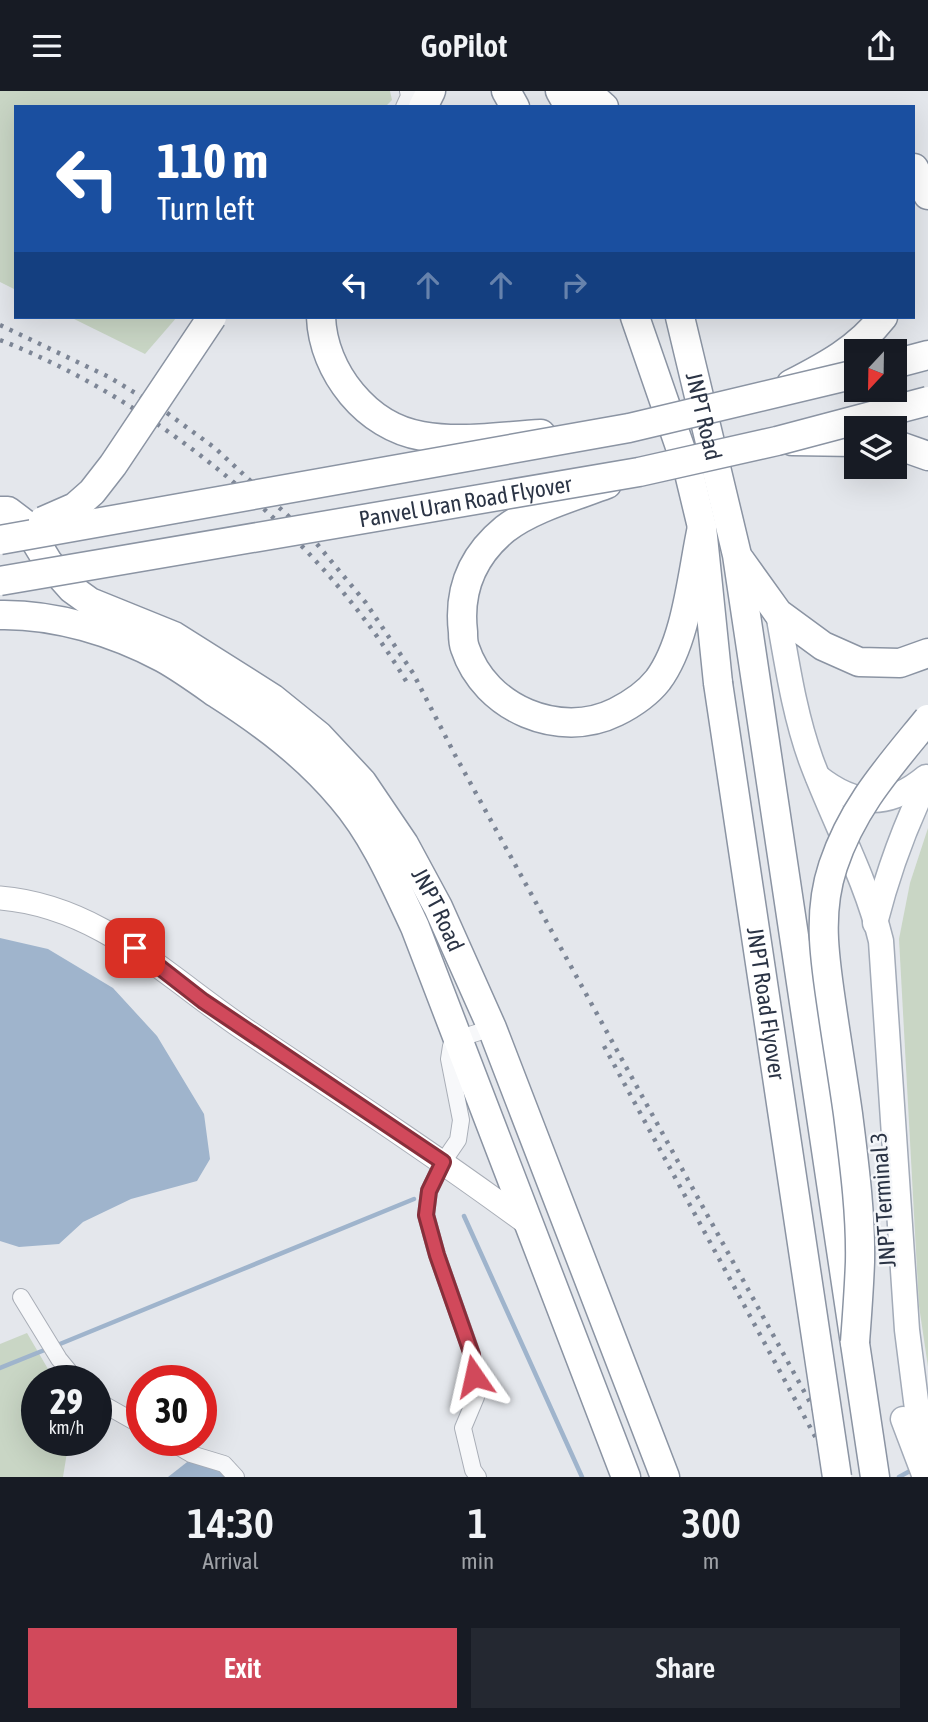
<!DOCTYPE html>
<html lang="en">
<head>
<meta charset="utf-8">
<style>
  body { margin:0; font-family:"Asap Condensed",sans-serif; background:#242831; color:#f1f3f6; height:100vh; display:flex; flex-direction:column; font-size:26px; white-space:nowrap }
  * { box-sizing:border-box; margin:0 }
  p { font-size:23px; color:#9ea1a6 }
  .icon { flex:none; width:38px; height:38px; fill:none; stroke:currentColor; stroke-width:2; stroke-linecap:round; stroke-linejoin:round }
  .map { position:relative; height:1386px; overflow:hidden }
  .details { display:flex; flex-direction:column; background:#171b24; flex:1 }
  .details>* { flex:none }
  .top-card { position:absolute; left:14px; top:14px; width:901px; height:214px; border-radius:0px; box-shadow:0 7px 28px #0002; background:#1a4fa0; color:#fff; overflow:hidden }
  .needle { width:46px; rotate:202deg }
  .buttons { position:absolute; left:844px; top:248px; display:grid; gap:14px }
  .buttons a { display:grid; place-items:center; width:63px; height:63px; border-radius:0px; background:#171b24; box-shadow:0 7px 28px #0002; font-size:35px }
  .speed { position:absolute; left:21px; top:1274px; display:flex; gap:14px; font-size:35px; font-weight:700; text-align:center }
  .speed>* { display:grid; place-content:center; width:91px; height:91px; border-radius:50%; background:#171b24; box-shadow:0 7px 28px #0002; line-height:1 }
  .speed small { font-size:18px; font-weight:400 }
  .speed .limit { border:10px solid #d22; background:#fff; color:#111 }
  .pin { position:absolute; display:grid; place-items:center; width:60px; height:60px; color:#fff; margin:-30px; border-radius:14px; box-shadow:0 4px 10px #0006 }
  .me { position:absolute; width:77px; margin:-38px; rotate:349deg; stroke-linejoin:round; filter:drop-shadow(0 0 5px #0008) }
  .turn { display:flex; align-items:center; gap:24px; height:147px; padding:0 28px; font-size:32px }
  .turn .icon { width:91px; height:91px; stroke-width:2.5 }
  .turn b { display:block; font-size:49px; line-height:60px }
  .lanes { display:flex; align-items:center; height:66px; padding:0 28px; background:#0003; justify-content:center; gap:35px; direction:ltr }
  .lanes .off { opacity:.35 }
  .eta { display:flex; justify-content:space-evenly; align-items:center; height:119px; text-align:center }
  .eta b { font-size:42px; font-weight:600; line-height:49px }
  .cta { display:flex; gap:14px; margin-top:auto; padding:14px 28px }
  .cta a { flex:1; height:80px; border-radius:0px; background:#d1495b; color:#fff; font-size:28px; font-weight:600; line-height:80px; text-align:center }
  .cta a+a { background:#242831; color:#f1f3f6 }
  header { display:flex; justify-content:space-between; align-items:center; height:91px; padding:0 28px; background:#171b24; font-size:32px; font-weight:600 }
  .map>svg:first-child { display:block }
  .green { fill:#c9d6c5 }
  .water { fill:#9fb4cc }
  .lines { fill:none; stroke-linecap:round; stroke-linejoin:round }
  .stream { stroke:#9fb4cc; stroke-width:4.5 }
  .street-casing { stroke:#a9aeb7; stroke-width:18 }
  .secondary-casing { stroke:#a9aeb7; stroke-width:25 }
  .primary-casing { stroke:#a3abb8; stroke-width:27 }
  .highway-casing { stroke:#8b94a3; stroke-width:31 }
  .street { stroke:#f7f8fa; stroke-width:16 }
  .secondary { stroke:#fff; stroke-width:23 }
  .primary { stroke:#fff; stroke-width:24 }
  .highway { stroke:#fff; stroke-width:28 }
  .rail { stroke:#7d8696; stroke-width:4.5; stroke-dasharray:3.5 7; stroke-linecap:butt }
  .highway-bridge-casing { stroke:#8b94a3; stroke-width:31; stroke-linecap:butt }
  .highway-bridge { stroke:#fff; stroke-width:28 }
  .route-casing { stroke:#882f3b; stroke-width:18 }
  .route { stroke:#d1495b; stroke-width:12 }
  .labels { text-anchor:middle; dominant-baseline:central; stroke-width:5; stroke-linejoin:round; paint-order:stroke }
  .street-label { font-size:23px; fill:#2b3445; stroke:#f4f6f9 }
</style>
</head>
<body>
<header><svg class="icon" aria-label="menu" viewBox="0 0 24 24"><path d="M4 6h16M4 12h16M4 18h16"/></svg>GoPilot<svg class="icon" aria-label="share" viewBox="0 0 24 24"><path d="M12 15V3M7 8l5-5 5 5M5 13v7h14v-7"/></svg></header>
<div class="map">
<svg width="928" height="1386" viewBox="0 0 928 1386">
  <rect width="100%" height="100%" fill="#e4e7ec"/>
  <g class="green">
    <path d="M0,0h390l2,9 -7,7h-369v183l-16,-8z"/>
    <path d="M70,226h107l-32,37z"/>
    <path d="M928,737v539l-9,-61 -20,-367 11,-56z"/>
    <path d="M27,1242l28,48h-18v59h32l-6,37h-63v-133z"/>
  </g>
  <g class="water">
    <path d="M0,847l48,11 65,39 44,48 47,78 6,45 -13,22 -66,18 -48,23 -24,22 -40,3 -19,-6z"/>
    <path d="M191,1368l16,3 24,15h-63z"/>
  </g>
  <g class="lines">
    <g class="stream">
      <path d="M464,1125l118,261"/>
      <path d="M55,1255l359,-147"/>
      <path d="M0,1277l47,-19"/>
      <path d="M899,1386l11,-6"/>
    </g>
    <g class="street-casing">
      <g id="street">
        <path d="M404,16l5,-11 -1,-5"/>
        <path d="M21,1206l38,62 18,22"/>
        <path d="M96,1309l46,26"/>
        <path d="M167,1349l24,14 33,10 12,13"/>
        <path d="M478,1386l-5,-7 -10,-42 13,-31 -4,-43 -35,-99 -11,-40 3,-24 14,-29 15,-22 3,-20 -12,-61 2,-13 6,-7 35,-11"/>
      </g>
    </g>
    <g class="secondary-casing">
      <path id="secondary" d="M0,807c99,8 166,78 244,131 96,64 192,127 284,195"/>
    </g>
    <g class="primary-casing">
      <g id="primary">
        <path d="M778,522c9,50 16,100 33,147 22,60 55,118 70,181l26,389 10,79 11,31"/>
        <path d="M818,686c38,30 71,31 108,0"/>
        <path d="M875,832c13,-51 30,-98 53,-144"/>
        <path d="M903,1328l22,58"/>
      </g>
    </g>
    <g class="highway-casing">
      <g id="highway">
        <path d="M506,0l9,16"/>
        <path d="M560,0l9,16"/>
        <path d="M586,0l18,16"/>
        <path d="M423,16l8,-16"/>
        <path d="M914,77l14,27"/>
        <path d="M321,226c2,55 46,110 101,119 39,7 81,0 119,-2"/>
        <path d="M635,226l54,156 13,54 16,156"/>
        <path id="s1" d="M680,226l57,238 138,922"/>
        <path d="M894,273l34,-9"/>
        <path d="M791,293c35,-18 67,-35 92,-67"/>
        <path d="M792,350l64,1"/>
        <path d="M894,353l34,12"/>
        <path d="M607,393c-31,12 -75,24 -102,45 -33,27 -47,61 -42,103 0,5 0,11 2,16 20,61 95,92 151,64 16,-8 31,-18 42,-32 29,-39 34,-107 44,-153"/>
        <path id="s2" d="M0,420h8l17,13 23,38 24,27 18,13 84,34 98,62 47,38 43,46 42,62 34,63 54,121 173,449"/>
        <path d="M740,469l38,53 45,33 36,16 41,1 28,-10"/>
        <path d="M0,524c55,-1 114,17 163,43 18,10 36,23 53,35 47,30 90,62 126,105 32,37 52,84 73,129l211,550"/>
      </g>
    </g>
    <use href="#street" class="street"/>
    <use href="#secondary" class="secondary"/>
    <use href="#primary" class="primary"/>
    <use href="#highway" class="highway"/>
    <g class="rail">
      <path d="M0,234l109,52 54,33 52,38 97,90 54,65 47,70 42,82 396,722"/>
      <path d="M0,249c159,62 323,198 409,346"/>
      <path d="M604,955l233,431"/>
    </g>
    <g class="highway-bridge-casing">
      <g id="highway-bridge">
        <path d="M43,430l32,-14 17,-15 21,-27 99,-148"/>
        <path d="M0,449l629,-112 227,-54"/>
        <path id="s3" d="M0,490l639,-109 138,-31 151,-40"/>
        <path id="s4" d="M718,592l119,794"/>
        <path d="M855,1251c2,-26 4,-53 5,-80 1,-49 -6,-100 -12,-148 -5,-36 -11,-71 -16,-106 -7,-48 -15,-94 1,-142 20,-60 56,-99 95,-147"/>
      </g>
    </g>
    <use href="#highway-bridge" class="highway-bridge"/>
  </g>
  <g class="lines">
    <g class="route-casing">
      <path id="route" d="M135,857l68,53 240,161 -14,29 -3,24 11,40 35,100 2,21"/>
    </g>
    <use href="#route" class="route"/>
  </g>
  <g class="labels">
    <g class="street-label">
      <text stroke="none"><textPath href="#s1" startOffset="102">JNPT Road</textPath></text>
      <text stroke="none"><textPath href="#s3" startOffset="472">Panvel Uran Road Flyover</textPath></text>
      <text stroke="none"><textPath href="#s2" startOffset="611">JNPT Road</textPath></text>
      <text stroke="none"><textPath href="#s4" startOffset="324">JNPT Road Flyover</textPath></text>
      <text transform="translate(883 1109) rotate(-94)">JNPT Terminal 3</text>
    </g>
  </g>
</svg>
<div class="buttons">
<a><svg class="needle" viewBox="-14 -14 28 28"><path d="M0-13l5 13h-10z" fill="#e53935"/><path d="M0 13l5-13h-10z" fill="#9ea1a6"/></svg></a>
<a><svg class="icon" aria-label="layers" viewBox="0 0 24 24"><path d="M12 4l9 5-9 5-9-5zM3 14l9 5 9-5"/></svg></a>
</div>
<div class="speed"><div>29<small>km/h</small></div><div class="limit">30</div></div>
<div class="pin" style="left:135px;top:857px;background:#d93025"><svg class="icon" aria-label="arrive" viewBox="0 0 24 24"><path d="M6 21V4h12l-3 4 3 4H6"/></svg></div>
<svg class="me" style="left:474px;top:1285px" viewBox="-20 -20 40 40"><path d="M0-17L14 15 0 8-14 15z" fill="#d1495b" stroke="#fff" stroke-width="4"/></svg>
<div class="top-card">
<div class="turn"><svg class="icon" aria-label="left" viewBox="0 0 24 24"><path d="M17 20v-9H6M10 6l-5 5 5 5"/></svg><div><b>110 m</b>Turn left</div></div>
<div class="lanes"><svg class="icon" aria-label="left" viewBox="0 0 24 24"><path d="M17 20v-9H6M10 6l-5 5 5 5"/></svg><svg class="icon off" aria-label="ahead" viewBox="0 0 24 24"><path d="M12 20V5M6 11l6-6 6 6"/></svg><svg class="icon off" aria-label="ahead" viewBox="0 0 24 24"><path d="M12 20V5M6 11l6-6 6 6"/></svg><svg class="icon off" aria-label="right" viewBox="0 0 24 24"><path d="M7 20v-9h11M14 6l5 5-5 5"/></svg></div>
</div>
</div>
<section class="details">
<div class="eta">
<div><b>14:30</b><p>Arrival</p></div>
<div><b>1</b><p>min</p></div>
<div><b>300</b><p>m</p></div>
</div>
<div class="cta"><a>Exit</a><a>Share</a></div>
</section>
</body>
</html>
